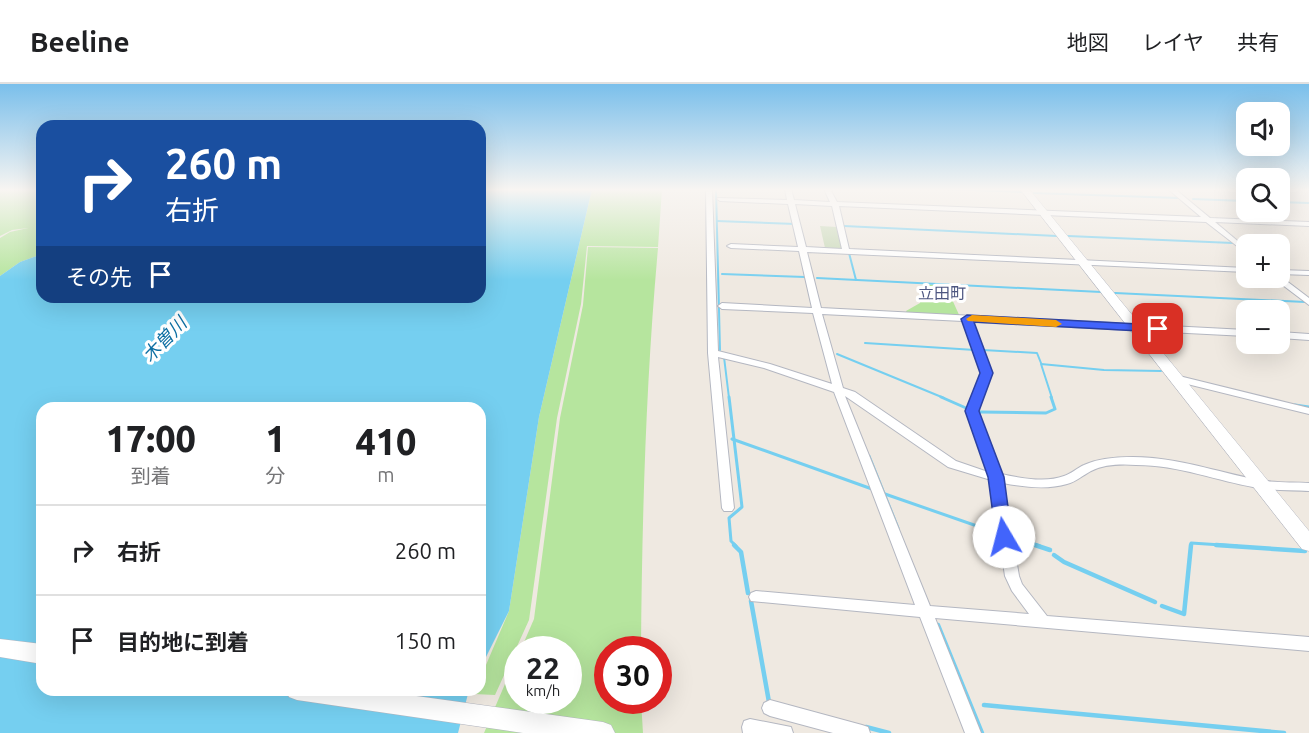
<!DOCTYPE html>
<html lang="ja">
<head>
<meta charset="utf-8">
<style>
  body { margin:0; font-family:Ubuntu,"Noto Sans JP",sans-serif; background:#f2f2f2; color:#202124; height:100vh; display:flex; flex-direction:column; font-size:22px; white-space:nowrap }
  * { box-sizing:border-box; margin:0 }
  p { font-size:20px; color:#757577 }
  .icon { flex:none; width:33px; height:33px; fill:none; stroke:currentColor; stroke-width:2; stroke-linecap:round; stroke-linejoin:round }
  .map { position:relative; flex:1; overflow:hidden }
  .drawer { position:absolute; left:36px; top:318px; width:450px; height:294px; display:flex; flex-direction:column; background:#fff; border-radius:18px; box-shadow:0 6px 24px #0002 }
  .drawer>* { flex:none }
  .hud { position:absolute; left:36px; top:36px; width:450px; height:183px; border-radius:18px; box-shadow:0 6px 24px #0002; background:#1a4fa0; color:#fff; overflow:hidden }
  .tools { position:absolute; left:1236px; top:18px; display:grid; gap:12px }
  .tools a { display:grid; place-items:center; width:54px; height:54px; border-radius:12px; background:#fff; box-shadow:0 6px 24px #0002; font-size:30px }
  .speed { position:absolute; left:504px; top:552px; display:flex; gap:12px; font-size:30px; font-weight:700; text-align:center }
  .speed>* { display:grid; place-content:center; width:78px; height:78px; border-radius:50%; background:#fff; box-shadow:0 6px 24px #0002; line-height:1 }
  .speed small { font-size:15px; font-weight:400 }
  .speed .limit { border:9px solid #d22; background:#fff; color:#111 }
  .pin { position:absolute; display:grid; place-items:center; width:51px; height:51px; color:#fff; margin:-26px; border-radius:12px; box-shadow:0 3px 9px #0006 }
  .me { position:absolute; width:66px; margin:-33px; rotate:352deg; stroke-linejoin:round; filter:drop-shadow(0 0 4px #0008) }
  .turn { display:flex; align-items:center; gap:21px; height:126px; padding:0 30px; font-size:27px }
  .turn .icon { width:78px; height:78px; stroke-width:2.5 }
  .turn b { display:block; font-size:42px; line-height:51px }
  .then { display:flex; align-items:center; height:57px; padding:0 30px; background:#0003; gap:12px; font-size:22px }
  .eta { display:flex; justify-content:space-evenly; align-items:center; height:102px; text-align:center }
  .eta b { font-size:36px; font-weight:800; line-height:42px }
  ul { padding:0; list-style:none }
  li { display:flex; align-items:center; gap:18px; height:90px; padding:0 30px; border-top:2px solid #e0e0e0 }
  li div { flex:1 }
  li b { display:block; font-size:22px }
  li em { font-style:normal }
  header { display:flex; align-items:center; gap:36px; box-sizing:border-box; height:84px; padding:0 30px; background:#fff; border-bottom:2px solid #e0e0e0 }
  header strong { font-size:28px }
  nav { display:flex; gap:33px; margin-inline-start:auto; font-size:21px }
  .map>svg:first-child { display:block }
  .green { fill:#b6e59e }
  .cemetery { fill:#c8d9b8 }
  .water { fill:#75cff0 }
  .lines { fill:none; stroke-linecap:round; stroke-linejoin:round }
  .stream-far2 { stroke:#75cff0; stroke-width:2 }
  .stream-far1 { stroke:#75cff0; stroke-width:3 }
  .stream { stroke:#75cff0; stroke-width:4.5 }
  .street-casing { stroke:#b4b7c1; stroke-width:2 }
  .secondary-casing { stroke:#b4b7c1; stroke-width:1 }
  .street { fill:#fff; fill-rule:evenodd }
  .secondary { fill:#fff; fill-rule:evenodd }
  .route { fill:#4264fb; stroke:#2b41a3; stroke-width:1.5 }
  .slow { fill:#f59e0b }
  .labels { text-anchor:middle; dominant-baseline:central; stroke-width:6; stroke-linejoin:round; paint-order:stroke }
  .far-quarter-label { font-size:16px; fill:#4d5680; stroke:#fff }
  .water-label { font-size:18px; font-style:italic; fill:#0d6fa3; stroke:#fff }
</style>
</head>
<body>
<header>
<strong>Beeline</strong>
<nav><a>地図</a><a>レイヤ</a><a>共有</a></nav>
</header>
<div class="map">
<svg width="1309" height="649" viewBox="0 0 1309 649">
  <rect width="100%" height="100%" fill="#efe9e1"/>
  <g class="green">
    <path d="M0,105h42v65l-22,8 -20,14v-38l10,-6 18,-4 -16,2 -12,6z"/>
    <path d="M592,105h70l-4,58 -71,-1 -6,58 -24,114 -28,202 -34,75 -21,-1 1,-4h5v-11l29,-68 30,-194z"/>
    <path d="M588,163l70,1c-12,133 -16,267 -17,401l-33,1v50l33,1 2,32h-159l33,-77 1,44h50v-50l-47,-1 13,-30 26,-201 23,-113z"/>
    <path d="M923,200l23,2 14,31 -53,-3 -1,-3 14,-8z"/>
  </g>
  <path class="cemetery" d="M820,142l17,1 5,22 -17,-1z"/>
  <path class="water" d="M480,105h112l-53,228 -30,194 -29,58v-261h-438v282h427l-11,43h-458v-457l20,-14 22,-8v43h438z"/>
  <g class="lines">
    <g class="stream-far2">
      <path d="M716,105l4,161"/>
      <path d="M945,105l77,3"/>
      <path d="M1034,109l146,5"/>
      <path d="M1193,115l53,2"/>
      <path d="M1280,118l29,1"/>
      <path d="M717,137l79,3"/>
      <path d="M844,142l213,10"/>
      <path d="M1068,152l165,7"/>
      <path d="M849,169l7,27"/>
      <path d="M722,190l83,3"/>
      <path d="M817,194l284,14"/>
      <path d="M1115,209l190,9"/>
      <path d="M865,259l110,7"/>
      <path d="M983,266l54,3 4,10"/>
      <path d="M837,270l107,44"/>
      <path d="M724,273l5,41"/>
      <path d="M1052,314l-11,-34 63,6 57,1"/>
    </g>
    <g class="stream-far1">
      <path d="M729,313l13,110 -13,11 2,23 5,5"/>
      <path d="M941,313l25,11"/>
      <path d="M1295,321l14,2"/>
      <path d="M980,328l66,1 9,-4 -4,-12"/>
      <path d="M732,355l140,50"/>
      <path d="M869,372l29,72"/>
      <path d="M885,410l115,40"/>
      <path d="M1011,452l29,10"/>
      <path d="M1191,462v-3l46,3"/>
    </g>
    <g class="stream">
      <path d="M734,461l7,7 7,41"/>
      <path d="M1035,461l15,5"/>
      <path d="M1216,461l89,6"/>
      <path d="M1054,471l10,7 91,40"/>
      <path d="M751,517l18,101"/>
      <path d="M1162,522l22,8 7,-69"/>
      <path d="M938,541l44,108"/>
      <path d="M984,621l300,28"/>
      <path d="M866,643l23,6"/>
    </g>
    <g class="street-casing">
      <g id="street">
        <path d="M706,105h6l6,162 52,13 62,20 -19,-71 -91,-4 -4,-3 4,-3 90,5 -13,-57 -68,-3 -4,-2 4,-2 67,3 -10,-43 -68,-3 -3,-2 1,-1 69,2 -2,-11h6l3,11 36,2 -6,-13h6l7,13 364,15 -33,-28h7l35,29 99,4v4l-94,-4 31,26v5l-40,-31 -367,-16 10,43 397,19v4l-439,-20 14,56 425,22v6l-274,-14 20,51 -15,38 24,63c19,4 45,9 63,2 7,-2 13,-8 20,-11 15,-7 33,-8 49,-8 44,0 83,15 126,23 16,3 33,2 50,3v8c-17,-1 -34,0 -51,-3 -41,-7 -79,-23 -122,-23 -15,-1 -31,-1 -45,6 -8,4 -15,11 -24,13 -20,6 -44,3 -64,-1l16,93 3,8 25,32 262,21v14l-374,-33 46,115h-16l-45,-116 -169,-16 -2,-4 2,-4 5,-2 159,14 -81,-213 -70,-24 -46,-11 16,151 -2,3h-8l-2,-3 -14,-155zM795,120l37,2 10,43 -36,-2zM822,230l141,7 19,52 -15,38 21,61 -32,-11 -101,-69 -12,-4zM845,312l103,71 43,13 14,96 7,15 17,23 -99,-8z"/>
        <path d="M1280,186l29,1v4l-29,-1z"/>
        <path d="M1280,192l29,22v7l-33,-25 -1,-2h5z"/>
        <path d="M1280,248l29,2v6l-29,-2z"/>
        <path d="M1175,291l134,33v6l-138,-34 -1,-2 1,-2z"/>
        <path d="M770,616l92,25 6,2 2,6h-37l-63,-17 -6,-3 -2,-5 2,-5z"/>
        <path d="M750,635l41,8 2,6h-50l-1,-6 2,-6z"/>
      </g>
    </g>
    <g class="secondary-casing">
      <g id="secondary">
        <path d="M1020,105h9l280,342v20l-7,-2z"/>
        <path d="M0,555l42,5v20l-42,-7z"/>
        <path d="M286,606h87l230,32 8,3 4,8h-92l-226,-33 -8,-3z"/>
      </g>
    </g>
    <use href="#street" class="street"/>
    <use href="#secondary" class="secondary"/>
  </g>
  <linearGradient id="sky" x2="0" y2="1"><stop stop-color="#7abfeb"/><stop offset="0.54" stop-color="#f8f5f2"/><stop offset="1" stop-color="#f8f5f2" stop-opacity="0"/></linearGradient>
  <rect width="1309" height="196" fill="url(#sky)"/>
  <path class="route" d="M967,231l191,10 5,4 -5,3 -184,-10 19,51 -14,38 25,66 8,60 -2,4 -6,2 -6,-2 -2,-4 -8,-60 -23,-66 15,-38 -19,-54z"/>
  <path class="slow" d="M972,231l84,5 6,4 -6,3 -88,-6 -2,-2z"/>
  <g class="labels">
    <g class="far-quarter-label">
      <text x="942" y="209">立田町</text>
    </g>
    <g class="water-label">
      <text transform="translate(164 255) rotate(-46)">木曽川</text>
    </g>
  </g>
</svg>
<div class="tools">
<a><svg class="icon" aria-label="sound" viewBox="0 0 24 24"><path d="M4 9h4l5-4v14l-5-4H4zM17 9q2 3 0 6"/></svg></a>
<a><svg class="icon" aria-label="search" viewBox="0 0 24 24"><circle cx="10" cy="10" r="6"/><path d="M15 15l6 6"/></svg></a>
<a>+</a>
<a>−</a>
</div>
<div class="speed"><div>22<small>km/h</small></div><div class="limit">30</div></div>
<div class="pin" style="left:1158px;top:245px;background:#d93025"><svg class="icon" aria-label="arrive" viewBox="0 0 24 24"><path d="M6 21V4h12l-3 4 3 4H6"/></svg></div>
<svg class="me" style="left:1004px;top:453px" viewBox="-20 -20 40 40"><circle r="19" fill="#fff"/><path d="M0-13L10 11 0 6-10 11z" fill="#4264fb"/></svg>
<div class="hud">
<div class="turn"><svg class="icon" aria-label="right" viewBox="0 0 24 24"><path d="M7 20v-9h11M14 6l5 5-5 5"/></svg><div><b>260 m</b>右折</div></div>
<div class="then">その先<svg class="icon" aria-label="arrive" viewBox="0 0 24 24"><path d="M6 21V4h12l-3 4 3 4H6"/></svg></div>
</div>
<section class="drawer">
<div class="eta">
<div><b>17:00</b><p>到着</p></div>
<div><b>1</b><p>分</p></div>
<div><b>410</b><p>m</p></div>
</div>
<ul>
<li><svg class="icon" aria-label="right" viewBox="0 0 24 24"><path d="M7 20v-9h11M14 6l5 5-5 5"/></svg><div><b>右折</b></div><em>260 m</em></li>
<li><svg class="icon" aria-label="arrive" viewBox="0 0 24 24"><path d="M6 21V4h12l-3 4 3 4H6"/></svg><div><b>目的地に到着</b></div><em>150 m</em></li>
</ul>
</section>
</div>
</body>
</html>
